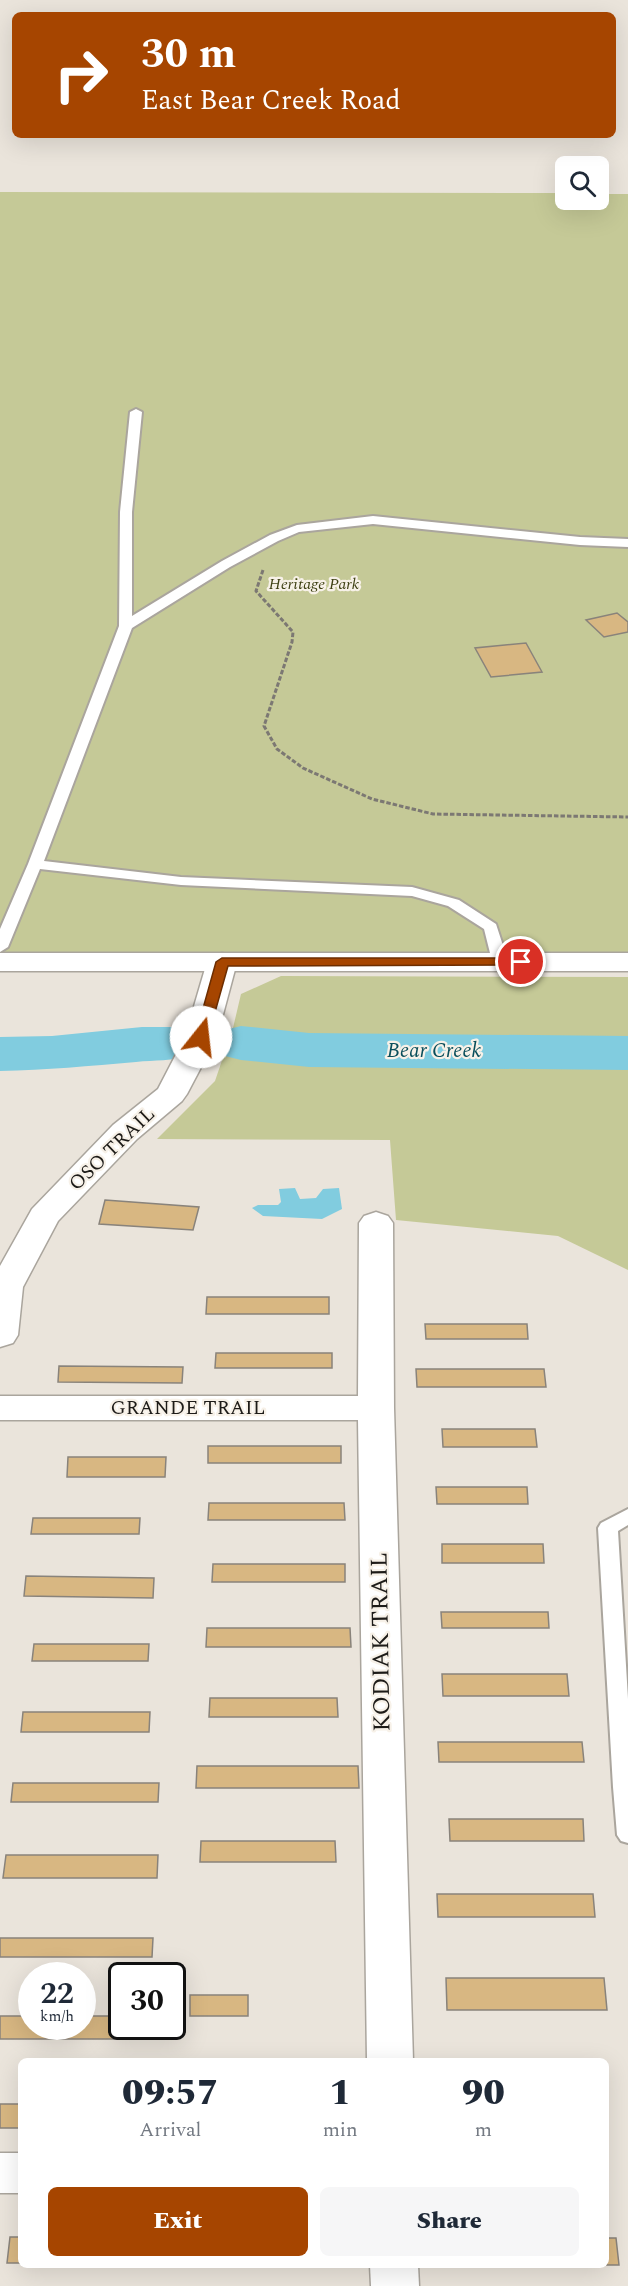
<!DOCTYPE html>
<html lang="en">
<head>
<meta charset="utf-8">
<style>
  body { margin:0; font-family:Spectral,serif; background:#f6f6f7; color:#1f2937; height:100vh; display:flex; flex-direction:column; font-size:22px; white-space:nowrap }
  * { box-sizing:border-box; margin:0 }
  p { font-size:20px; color:#747a83 }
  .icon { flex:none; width:33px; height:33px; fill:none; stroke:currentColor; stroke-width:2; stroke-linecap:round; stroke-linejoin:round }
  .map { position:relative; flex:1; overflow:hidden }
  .panel { position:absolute; left:18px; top:2058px; width:591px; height:210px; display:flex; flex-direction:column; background:#fff; border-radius:9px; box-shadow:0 6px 24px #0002 }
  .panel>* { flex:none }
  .banner { position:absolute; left:12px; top:12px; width:604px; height:126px; border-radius:9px; box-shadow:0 6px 24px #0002; background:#a64500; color:#fff; overflow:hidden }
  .buttons { position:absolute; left:555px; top:156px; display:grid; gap:12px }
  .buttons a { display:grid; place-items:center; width:54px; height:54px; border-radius:9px; background:#fff; box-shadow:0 6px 24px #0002; font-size:30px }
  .speed { position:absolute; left:18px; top:1962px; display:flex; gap:12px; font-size:30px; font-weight:700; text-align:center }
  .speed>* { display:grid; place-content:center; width:78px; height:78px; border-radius:50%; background:#fff; box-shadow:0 6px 24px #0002; line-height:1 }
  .speed small { font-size:15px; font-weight:400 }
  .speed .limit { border:3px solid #111; border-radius:9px; background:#fff; color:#111 }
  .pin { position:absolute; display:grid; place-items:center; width:51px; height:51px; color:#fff; margin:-26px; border:3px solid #fff; border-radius:50%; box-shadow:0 2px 6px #0007 }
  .me { position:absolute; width:66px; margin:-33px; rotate:16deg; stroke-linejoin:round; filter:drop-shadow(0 0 4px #0008) }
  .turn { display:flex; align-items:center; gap:21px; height:126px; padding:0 30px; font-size:27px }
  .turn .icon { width:78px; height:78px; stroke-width:2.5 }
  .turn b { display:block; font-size:42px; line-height:51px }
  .eta { display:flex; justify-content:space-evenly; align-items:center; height:102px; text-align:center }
  .eta b { font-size:36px; font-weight:800; line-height:42px }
  .primary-button { display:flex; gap:12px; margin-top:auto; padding:12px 30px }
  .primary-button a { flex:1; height:69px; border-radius:9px; background:#a64500; color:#fff; font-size:24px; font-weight:800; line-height:69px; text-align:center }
  .primary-button a+a { background:#f6f6f7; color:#1f2937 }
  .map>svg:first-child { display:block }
  .green { fill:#c5c997 }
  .water { fill:#81ccdf }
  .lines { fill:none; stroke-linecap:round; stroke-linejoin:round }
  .river { fill:#81ccdf; fill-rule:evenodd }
  .building { fill:#d8b782; stroke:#89837b; stroke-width:1.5 }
  .lane-casing { stroke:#aaa59d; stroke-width:4 }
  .street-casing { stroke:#aaa59d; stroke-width:3 }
  .secondary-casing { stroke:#aaa59d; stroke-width:3 }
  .path { stroke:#7c7873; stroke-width:3; stroke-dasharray:4.5 2; stroke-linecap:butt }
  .lane { fill:#fff; fill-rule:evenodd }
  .street { fill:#fff; fill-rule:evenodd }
  .secondary { fill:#fff; fill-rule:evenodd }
  .route { fill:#a64500; stroke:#6c2d00; stroke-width:1.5 }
  .labels { text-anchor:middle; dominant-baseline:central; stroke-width:4.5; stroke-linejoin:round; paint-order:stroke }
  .far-park-label { font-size:16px; font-style:italic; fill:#3f4114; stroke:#f7f1e8 }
  .street-label { font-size:20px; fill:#1d1b18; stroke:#f7f1e8 }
  .water-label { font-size:21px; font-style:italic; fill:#094e5b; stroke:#f7f1e8 }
  .near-street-label { font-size:24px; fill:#1d1b18; stroke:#f7f1e8 }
</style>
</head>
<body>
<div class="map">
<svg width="628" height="2286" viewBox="0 0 628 2286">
  <rect width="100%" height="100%" fill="#eae4db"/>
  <g class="green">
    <path d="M0,192l565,1 1,7h32l1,-6h29v775l-628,-1z"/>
    <path d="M281,976l347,1v293l-70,-34 -162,-16 -6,-80 -233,-1 58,-58 18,-53 8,-34z"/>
  </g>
  <path class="water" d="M295,1188l5,11 16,-1 7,-9 16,-1 3,21 -20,10 -59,-3 -11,-8 6,-3h20l3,-3 -2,-13z"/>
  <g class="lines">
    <g class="river">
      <path d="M241,1026l68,7 319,3v34l-319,-3 -68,-7 -20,-5 -9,-12 9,-12z"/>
      <path d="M142,1027h29l20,5 9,12 -9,12c-19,5 -36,4 -55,6 -46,4 -90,8 -136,9v-34l52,-1z"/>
    </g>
  </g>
  <g class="building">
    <path d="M617,613l11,9v10l-24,5 -18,-17z"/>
    <path d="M526,643l16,29 -51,5 -16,-29z"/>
    <path d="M105,1200l94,7 -6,23 -94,-6z"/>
    <path d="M207,1297h122v17h-123z"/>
    <path d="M425,1324h102l1,15h-102z"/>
    <path d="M216,1353h116v15h-117z"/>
    <path d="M59,1366l124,1 -1,16 -124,-1z"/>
    <path d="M416,1369h128l2,18h-129z"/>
    <path d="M442,1429h93l2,18h-94z"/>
    <rect x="208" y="1446" width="133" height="17"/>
    <path d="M68,1457h98l-1,20h-98z"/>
    <path d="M436,1487h91l1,17h-91z"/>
    <path d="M209,1503h135l1,17h-137z"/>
    <path d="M33,1518h107l-1,16h-108z"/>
    <path d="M442,1544h101l1,19h-102z"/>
    <path d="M213,1564h132v18h-133z"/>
    <path d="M26,1576l128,2 -1,20 -129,-2z"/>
    <path d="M441,1612h107l1,16h-107z"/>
    <path d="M207,1628h143l1,19h-145z"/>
    <path d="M34,1644h115l-1,17h-116z"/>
    <path d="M442,1674h125l2,22h-126z"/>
    <path d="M210,1698h127l1,19h-129z"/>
    <path d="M23,1712h127l-1,20h-128z"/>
    <path d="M438,1742h144l2,20h-145z"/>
    <path d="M197,1766h161l1,22h-163z"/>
    <path d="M13,1783h146l-1,19h-147z"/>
    <path d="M449,1819h134l1,22h-134z"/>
    <path d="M201,1841h134l1,21h-136z"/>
    <path d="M6,1855h152l-1,23h-154z"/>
    <path d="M437,1894h156l2,23h-157z"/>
    <path d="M0,1938h153l-1,19h-152z"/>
    <path d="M446,1978h158l3,32h-160z"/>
    <rect x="190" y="1995" width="58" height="21"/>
    <path d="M0,2016h32v10h50v-10h40v10h7v13h-129z"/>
    <rect x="0" y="2104" width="21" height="24"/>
    <path d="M10,2237h11v26h-14z"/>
    <path d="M606,2238h10l3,27h-152h139z"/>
  </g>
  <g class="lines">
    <g class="lane-casing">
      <g id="lane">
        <path d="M136,409l6,3 -10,100v104l90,-55 48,-26 27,-10 76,-9 207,21 48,2v8l-48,-2 -207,-21 -74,8 -21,9 -48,26 -98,61 -88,233 137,16 231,10 47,13 37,24 12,37 -3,3 -5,2 -8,-5 -8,-32 -36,-23 -36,-10 -231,-11 -141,-16 -32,78 -8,5v-23l28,-65 91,-238 1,-114 10,-100z"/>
        <path d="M628,1509v16l-10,6 10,168v144l-7,-2 -4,-6 -4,-48 -15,-259 3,-5z"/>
      </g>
    </g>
    <g class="street-casing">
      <g id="street">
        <path d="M222,953l11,3 4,6 -20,75 -30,57 -5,7 -45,38 -79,82 -35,66 -5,48 -5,8 -13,4v-81l32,-57 81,-84 45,-36 27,-52 22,-75 4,-6z"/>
        <path d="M376,1212l12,4 5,7 1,185 19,653h-46l-9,-641h-358v-24h358l1,-173 5,-7z"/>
        <rect x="0" y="2153" width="21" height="40"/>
        <path d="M370,2265h48l1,21h-48z"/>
      </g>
    </g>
    <g class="secondary-casing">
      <rect id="secondary" x="0" y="953" width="628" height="18"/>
    </g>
    <path class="path" d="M263,570l-7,21 37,41 -1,10 -28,84 13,23 26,19 69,31 61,15 195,3"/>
    <use href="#lane" class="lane"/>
    <use href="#street" class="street"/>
    <use href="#secondary" class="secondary"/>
  </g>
  <path class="route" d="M222,958h299l7,4 -7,3 -293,1 -20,71 -2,3h-9l-2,-3 21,-75z"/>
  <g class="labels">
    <g class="far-park-label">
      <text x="314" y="584">Heritage Park</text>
    </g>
    <g class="street-label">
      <text transform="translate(112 1149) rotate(-44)">OSO TRAIL</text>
      <text x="188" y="1408">GRANDE TRAIL</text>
    </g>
    <g class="water-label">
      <text x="434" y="1051">Bear Creek</text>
    </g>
    <g class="near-street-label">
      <text transform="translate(381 1642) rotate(-91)">KODIAK TRAIL</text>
    </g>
  </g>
</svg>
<div class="buttons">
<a><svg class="icon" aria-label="search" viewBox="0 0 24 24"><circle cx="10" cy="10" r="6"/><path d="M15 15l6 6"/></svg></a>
</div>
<div class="speed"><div>22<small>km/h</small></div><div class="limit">30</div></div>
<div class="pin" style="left:521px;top:962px;background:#d93025"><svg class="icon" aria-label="arrive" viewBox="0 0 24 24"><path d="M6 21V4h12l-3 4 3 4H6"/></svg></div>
<svg class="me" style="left:201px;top:1037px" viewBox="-20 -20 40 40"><circle r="19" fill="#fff"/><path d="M0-13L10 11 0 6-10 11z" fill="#a64500"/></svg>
<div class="banner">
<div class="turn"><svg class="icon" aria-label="right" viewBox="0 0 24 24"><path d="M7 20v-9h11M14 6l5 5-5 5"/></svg><div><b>30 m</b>East Bear Creek Road</div></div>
</div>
<section class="panel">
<div class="eta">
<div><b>09:57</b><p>Arrival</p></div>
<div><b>1</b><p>min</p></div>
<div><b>90</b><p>m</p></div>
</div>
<div class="primary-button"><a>Exit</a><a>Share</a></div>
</section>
</div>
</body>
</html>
